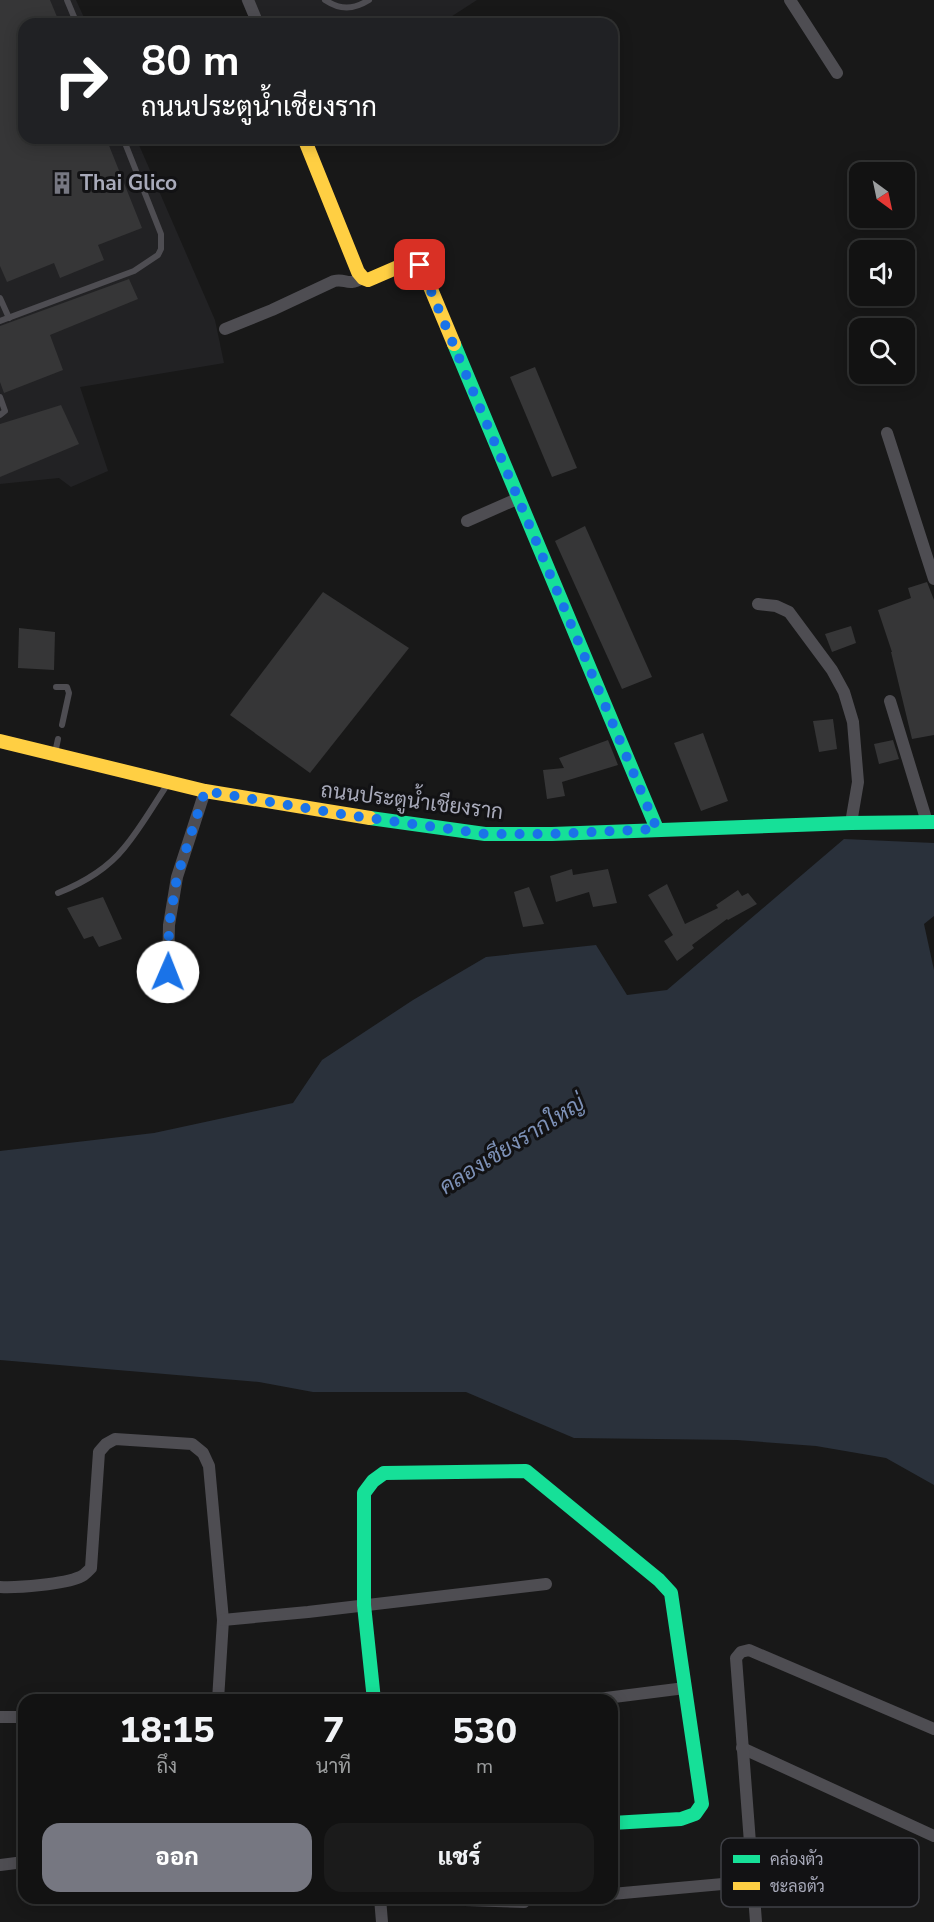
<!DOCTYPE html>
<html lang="th">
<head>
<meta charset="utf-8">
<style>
  body { margin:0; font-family:"Nunito Sans",Sarabun,sans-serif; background:#1b1b1b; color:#f1f3f6; height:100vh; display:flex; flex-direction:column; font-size:22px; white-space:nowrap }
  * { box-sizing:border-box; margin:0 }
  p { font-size:20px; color:#9c9e9f }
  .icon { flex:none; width:33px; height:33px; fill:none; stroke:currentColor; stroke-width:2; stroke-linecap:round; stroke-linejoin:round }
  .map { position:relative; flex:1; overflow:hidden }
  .sheet { position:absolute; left:18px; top:1694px; width:600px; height:210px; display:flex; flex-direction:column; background:#121212; border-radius:18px; box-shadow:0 3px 15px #0003,0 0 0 2px #313232 }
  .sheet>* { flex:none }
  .top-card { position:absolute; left:18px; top:18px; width:600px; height:126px; border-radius:18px; box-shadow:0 3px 15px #0003,0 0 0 2px #313232; background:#202124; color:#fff; overflow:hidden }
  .needle { width:39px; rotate:147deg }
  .controls { position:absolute; left:849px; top:162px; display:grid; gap:12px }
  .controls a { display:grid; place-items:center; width:66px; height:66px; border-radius:12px; background:#121212; box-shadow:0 3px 15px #0003,0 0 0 2px #313232; font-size:30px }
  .pin { position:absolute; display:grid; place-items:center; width:51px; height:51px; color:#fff; margin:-26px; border-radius:12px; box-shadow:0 3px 9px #0006 }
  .me { position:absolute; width:66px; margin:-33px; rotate:1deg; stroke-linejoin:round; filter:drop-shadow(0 0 4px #0008) }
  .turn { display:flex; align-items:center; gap:21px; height:126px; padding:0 24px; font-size:27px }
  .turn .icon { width:78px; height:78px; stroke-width:2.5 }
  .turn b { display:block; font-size:42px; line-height:51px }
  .eta { display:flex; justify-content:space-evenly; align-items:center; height:102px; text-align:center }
  .eta b { font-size:36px; font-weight:800; line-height:42px }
  .primary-button { display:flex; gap:12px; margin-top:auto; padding:12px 24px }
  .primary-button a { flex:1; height:69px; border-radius:18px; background:#767781; color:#fff; font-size:24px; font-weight:800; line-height:69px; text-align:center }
  .primary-button a+a { background:#1b1b1b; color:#f1f3f6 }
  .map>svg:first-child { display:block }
  .built { fill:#222224 }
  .water { fill:#2a313b }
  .building { fill:#363637 }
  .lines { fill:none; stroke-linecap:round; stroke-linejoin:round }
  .lane { stroke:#4e4d52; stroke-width:6 }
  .street { stroke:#4e4d52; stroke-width:12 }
  .fast { stroke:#16e098; stroke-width:14 }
  .slow { stroke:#ffcf43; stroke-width:14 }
  .route { stroke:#1a73e8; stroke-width:10; stroke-dasharray:0 18 }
  .labels { text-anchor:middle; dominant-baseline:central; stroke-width:6; stroke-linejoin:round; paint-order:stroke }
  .poi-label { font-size:21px; font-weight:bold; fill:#a8aaba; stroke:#121214; text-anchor:start }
  .street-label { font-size:21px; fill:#a8aaba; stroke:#121214 }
  .water-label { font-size:22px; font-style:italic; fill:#7d91b7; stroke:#121214 }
  .key { fill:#121214; stroke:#3f4046; stroke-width:1.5 }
  .key-label { font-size:16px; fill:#a8aaba }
</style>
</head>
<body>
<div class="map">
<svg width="934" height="1922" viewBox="0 0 934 1922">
  <rect width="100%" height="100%" fill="#181818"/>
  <g class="built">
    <path d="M0,0h76l11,24h-63v114h112l79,182 9,43 -144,24 28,84 -37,16 -12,-9 -59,6z"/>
    <path d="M241,0h236l-37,24h-188z"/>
  </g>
  <path class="water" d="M844,839l90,4v73l-10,8 10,46v515l-48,-27 -70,-12 -79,-6 -163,-2 -108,-46h-153l-54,-10 -259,-22v-209l154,-18 139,-30 29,-43 91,-60 73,-43 110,-12 31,50 40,-5z"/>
  <g class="building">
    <path d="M0,0h50l10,24h-36v114h82l36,90 -44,17 6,15 -44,18 -6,-15 -47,19 -7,-16z"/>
    <path d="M129,279l9,20 -88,36 13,35 -59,23 -4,-11v-56z"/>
    <path d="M535,367l42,101 -25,9 -42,-100z"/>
    <path d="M61,405l18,39 -79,33v-53z"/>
    <path d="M585,526l67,151 -30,12 -67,-148z"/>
    <path d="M927,582l7,18v135l-22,4 -21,-87h1l-14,-42 33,-12 -3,-10z"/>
    <path d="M323,592l86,56 -99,125 -80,-58z"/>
    <path d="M851,626l5,17 -24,9 -7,-18z"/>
    <path d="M19,628l36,4 -1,38 -36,-2z"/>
    <path d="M833,719l4,30 -18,3 -6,-31z"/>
    <path d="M703,733l25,68 -27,10 -27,-68z"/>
    <path d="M608,740l10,25 -56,17 3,14 -18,3 -4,-29 21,-2 -5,-10z"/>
    <path d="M893,740l6,19 -20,5 -5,-20z"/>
    <path d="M572,869l1,6 35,-6 9,34 -24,4 -4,-15 -33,10 -6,-26z"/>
    <path d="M667,884l18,40 33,-16 -2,-3 22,-15 4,6 6,-3 9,11 -29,16 -1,-1 -35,26 2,3 -17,13 -13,-20 9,-6 -25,-40z"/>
    <path d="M529,887l15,37 -21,3 -9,-35z"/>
    <path d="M103,897l19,42 -23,8 -6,-11 -9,3 -17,-31z"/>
  </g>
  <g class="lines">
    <g class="lane">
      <path d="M67,0l10,24"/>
      <path d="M325,0c15,10 28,10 44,0"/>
      <path d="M0,298l9,20"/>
      <path d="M0,321l134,-50 24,-16 3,-6v-15l-38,-96"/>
      <path d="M0,397l5,14 -5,4"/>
      <path d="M56,687h11l2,6 -7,32"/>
      <path d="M55,753l3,-14"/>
      <path d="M58,893c25,-10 49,-24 66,-45 16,-19 29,-42 43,-63"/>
    </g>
    <g class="street">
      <path d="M248,0l10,24"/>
      <path d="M790,0l47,73"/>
      <path d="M225,329l47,-19 62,-29c13,-3 12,6 29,-3"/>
      <path d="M887,433l47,146"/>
      <path d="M467,521l52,-23"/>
      <path d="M758,604l18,2 13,6 43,58 12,22 9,30 5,60 -7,41"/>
      <path d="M890,701l37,121"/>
      <path d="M168,972l1,-47 8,-48 28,-86"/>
      <path d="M0,1587c18,1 64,-3 80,-10 5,-2 7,-5 11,-9l8,-116 7,-8 9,-5 77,5 11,9 6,13 14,154 -5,80"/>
      <path d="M223,1620l85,-8 238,-28"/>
      <path d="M590,1700l95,-12"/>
      <path d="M0,1717h24"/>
      <path d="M742,1748l192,88"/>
      <path d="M0,1865l24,-3"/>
      <path d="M612,1894l298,-27"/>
      <path d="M380,1898l2,24"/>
      <path d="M406,1898l118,4"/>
      <path d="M756,1922l-20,-264 5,-6 8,-2 185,79"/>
    </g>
    <g class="fast">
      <path d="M454,344l203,485"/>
      <path d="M370,818l115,16h67l299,-11 83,-1"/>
      <path d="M374,1700l-10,-95v-112l9,-12 11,-8 142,-2 133,109 12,13 31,211 -7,10 -14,5 -69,4"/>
    </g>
    <g class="slow">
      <path d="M304,138l54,134 5,6 5,2 44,-19 5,1 6,8 31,74"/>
      <path d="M0,741l205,50 165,27"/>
    </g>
  </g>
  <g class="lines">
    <path class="route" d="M168,972l1,-47 8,-48 28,-86 142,24 139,19h66l105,-5 -237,-564"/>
  </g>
  <defs>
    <g id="building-bare" transform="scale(1.8)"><path d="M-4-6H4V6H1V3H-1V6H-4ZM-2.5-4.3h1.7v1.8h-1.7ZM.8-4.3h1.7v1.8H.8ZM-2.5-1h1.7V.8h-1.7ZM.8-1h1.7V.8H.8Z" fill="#767781" stroke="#121214" stroke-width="2.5" paint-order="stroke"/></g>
  </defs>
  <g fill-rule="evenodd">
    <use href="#building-bare" x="62" y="183"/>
  </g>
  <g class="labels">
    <g class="poi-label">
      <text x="80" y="183">Thai Glico</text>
    </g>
    <g class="street-label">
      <text transform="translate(412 801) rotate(7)">ถนนประตูน้ำเชียงราก</text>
    </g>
    <g class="water-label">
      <text transform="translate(512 1145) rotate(-32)">คลองเชียงรากใหญ่</text>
    </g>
  </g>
  <rect x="721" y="1838" width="198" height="69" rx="9" class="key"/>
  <rect x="733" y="1855" width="27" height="8" fill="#16e098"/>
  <rect x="733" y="1882" width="27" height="8" fill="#ffcf43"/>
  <g class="key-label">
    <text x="770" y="1865">คล่องตัว</text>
    <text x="770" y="1892">ชะลอตัว</text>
  </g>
</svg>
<div class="controls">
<a><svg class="needle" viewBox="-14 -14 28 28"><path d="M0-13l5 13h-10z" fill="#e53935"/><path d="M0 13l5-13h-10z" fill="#9c9e9f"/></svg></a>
<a><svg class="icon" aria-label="sound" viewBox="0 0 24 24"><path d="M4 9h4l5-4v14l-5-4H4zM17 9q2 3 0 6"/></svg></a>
<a><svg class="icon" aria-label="search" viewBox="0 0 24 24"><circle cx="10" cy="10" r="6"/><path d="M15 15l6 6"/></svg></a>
</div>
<div class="pin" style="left:420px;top:265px;background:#d93025"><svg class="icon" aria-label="arrive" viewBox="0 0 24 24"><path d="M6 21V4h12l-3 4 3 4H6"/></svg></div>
<svg class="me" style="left:168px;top:972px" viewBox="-20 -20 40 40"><circle r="19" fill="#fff"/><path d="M0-13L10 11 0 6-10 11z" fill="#1a73e8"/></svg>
<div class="top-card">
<div class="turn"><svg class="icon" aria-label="right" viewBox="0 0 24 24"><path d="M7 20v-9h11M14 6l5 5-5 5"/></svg><div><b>80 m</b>ถนนประตูน้ำเชียงราก</div></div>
</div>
<section class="sheet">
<div class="eta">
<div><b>18:15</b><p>ถึง</p></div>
<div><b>7</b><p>นาที</p></div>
<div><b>530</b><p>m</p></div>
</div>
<div class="primary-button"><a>ออก</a><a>แชร์</a></div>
</section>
</div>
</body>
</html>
